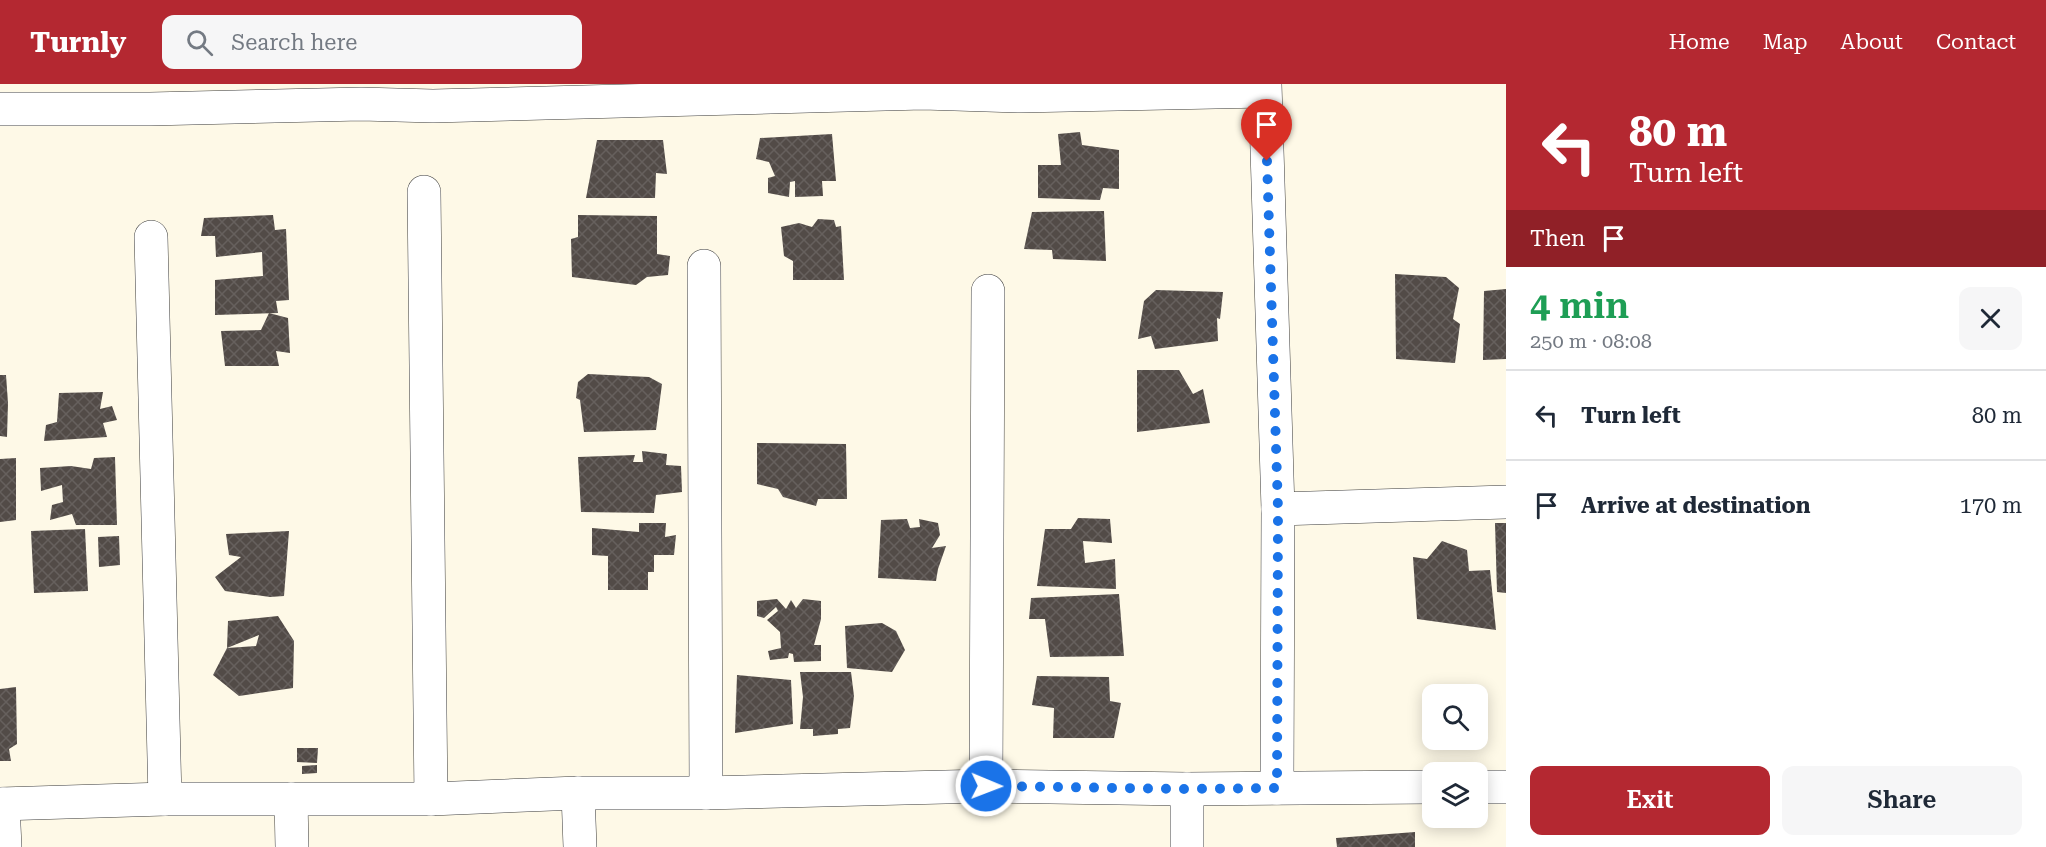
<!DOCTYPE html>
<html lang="en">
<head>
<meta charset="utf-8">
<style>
  body { margin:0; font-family:"Roboto Serif",serif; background:#f6f6f7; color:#1f2937; height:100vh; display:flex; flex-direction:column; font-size:22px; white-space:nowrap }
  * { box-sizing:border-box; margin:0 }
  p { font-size:20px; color:#747a83 }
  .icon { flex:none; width:33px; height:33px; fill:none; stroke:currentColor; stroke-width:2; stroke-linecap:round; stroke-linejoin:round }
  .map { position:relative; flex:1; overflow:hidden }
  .details { display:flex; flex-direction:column; background:#fff; width:540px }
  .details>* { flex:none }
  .top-card { background:#b42831; color:#fff; overflow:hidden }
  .controls { position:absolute; left:1422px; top:600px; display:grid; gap:12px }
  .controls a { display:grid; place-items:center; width:66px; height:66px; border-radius:12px; background:#fff; box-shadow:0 3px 15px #0003; font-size:30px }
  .pin { position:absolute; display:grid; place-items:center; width:51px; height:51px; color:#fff; margin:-62px -26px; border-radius:50% 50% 50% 0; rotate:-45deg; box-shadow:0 0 6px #0007 }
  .pin .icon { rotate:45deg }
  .me { position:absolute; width:66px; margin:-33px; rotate:91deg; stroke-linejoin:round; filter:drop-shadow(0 0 4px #0008) }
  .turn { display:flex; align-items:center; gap:21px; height:126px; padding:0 24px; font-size:27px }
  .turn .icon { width:78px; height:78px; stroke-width:2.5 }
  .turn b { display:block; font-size:42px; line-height:51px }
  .then { display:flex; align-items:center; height:57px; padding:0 24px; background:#0003; gap:12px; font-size:22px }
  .round { display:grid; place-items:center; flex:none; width:63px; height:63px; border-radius:12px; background:#f6f6f7 }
  .headline { display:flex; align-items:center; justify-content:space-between; height:102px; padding:0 24px }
  h1 { font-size:36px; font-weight:600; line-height:45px; color:#1e9e55 }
  .primary-button { display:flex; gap:12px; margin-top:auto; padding:12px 24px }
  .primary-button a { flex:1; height:69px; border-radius:12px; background:#b42831; color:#fff; font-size:24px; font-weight:600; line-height:69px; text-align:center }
  .primary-button a+a { background:#f6f6f7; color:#1f2937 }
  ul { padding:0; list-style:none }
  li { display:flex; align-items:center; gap:18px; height:90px; padding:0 24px; border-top:2px solid #e0e1e3 }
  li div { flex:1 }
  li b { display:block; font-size:22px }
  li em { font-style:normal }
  header { display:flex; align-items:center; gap:36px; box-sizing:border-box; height:84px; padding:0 30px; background:#b42831; color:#fff }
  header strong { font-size:28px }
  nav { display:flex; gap:33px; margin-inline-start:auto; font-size:21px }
  .search { width:420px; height:54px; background:#f6f6f7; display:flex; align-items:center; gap:15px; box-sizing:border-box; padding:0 21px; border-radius:12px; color:#747a83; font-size:22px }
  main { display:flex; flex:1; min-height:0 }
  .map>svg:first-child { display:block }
  .building { fill:url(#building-cross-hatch); fill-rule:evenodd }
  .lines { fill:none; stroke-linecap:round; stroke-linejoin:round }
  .minor-casing { stroke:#3d3d3d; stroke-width:34 }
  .minor { stroke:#fff; stroke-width:33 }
  .route { stroke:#1a73e8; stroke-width:10; stroke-dasharray:0 18 }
</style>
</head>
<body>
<header>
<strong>Turnly</strong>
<div class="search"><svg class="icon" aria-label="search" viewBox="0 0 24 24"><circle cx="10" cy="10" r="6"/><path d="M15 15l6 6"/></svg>Search here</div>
<nav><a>Home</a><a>Map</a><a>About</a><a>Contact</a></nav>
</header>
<main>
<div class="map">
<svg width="1506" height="763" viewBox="0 0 1506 763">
  <defs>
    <pattern id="building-cross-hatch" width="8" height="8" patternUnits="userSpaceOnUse" patternTransform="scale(1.5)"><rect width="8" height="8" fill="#524b47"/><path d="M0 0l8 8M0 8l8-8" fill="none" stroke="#66605d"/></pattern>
  </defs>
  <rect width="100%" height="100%" fill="#fef9e7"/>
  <g class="building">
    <path d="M1080,48l2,13 37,5v39l-16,-1 -3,12 -62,-2v-33h23l-3,-31z"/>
    <path d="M832,50l4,47h-14l1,15 -28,1v-16l-5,1 -1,15 -21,-4v-15l7,-2 -6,-14 -13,-3 4,-21z"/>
    <path d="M597,56h66l4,34 -11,-1 -1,25h-69z"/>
    <path d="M1104,127l2,50 -53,-2 -1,-9 -28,-1 8,-37z"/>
    <path d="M273,131l2,15 11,-1 3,71 -13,1 2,12 -63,2v-35l48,-4 -1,-24 -46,5 -1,-21h-14l3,-18z"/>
    <path d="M578,131l79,1v38l13,2 -2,19 -21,2 -11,8 -64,-8 -1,-38 7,-2z"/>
    <path d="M818,135l16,1 2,7 5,-1 3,54h-51v-19l-9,-5 -3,-29 18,-4 13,4z"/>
    <path d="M1395,190l51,3 13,11 -6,31 7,5 -5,39 -59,-4z"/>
    <path d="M1506,205v70l-23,1 1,-69z"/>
    <path d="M1156,206l67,2 -3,27 -3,-1 1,23 -63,8 -4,-13 -13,3 6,-38z"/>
    <path d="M269,229l19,5 2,35 -14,-2 3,15h-54l-4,-35 40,-1z"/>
    <path d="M1137,286h42l14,24 10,-5 7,34 -73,9z"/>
    <path d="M588,290l61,3 13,7 -6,46 -72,2 -4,-32 -4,-2 2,-16z"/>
    <path d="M0,291h6l2,28 -1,34 -7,-1z"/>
    <path d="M103,308l-3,17 12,-3 5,14 -14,3 4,14 -63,4 2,-16 11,-3 2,-29z"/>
    <path d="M757,359l89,1 1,55h-29l-2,7 -33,-9 -5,-8 -21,-5z"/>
    <path d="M642,367l25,3 -1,11 15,1 1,26 -26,3 -2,18 -73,-1 -3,-55 57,-2 -2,7h10z"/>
    <path d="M115,373l2,68h-41l-4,-11 -22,6 2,-15 11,-3 -1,-17 -21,6 -1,-23 31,-2 20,3 3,-11z"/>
    <path d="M16,374v62l-16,2v-63z"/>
    <path d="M1078,434l32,1 2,24 -29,-2 2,22 30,-4 1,30 -79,-3 8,-57h26z"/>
    <path d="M907,435l3,9 10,-1 -1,-8 19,4 2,12 -8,13 14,-2 -8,23 -2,12 -58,-3 3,-58z"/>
    <path d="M639,439h27l-1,14 11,-2 -2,20h-20v17h-6v18h-40v-34l-16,-1v-27l47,4z"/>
    <path d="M1495,439h11v70l-9,-1z"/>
    <path d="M85,445l3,62 -54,2 -3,-62z"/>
    <path d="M289,447l-5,65 -14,1 -45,-6 -10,-14 26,-20 -12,-2 -3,-21z"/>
    <path d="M119,452l1,29 -21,2 -1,-30z"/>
    <path d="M1442,457l25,9 2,21 21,-1 6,60 -79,-11 -4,-62 14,2z"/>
    <path d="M1119,510l5,62 -74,1 -5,-38h-16l2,-21z"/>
    <path d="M777,515l9,10 5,-9 5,8 7,-9 18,2v18l-7,26h7v16l-27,1 -1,-8 -4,-1 -1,5 -18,2 -2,-9 13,-3 -1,-16 -13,-12 11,-9 -2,-4 -12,11 -7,-2v-15z"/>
    <path d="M278,532l16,25 -1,47 -54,8 -26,-21 14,-27 1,-27zM259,551l-3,11 -29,2z"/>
    <path d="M882,539l14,8 9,19 -13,22 -45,-4 -2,-42z"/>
    <path d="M800,588h51l3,24 -4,32 -12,1v5l-25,2v-7h-13l3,-32z"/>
    <path d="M737,591l54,5 2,44 -58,9z"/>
    <path d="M1037,592l72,1 1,24 11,2 -7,35h-61l1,-30 -22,-3z"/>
    <path d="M16,603l1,57 -8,5 2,12h-11v-72z"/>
    <path d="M297,664h21l-1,15 -20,-1z"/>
    <path d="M317,681v8l-15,1v-8z"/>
    <path d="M1415,748v15h-78l-1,-9z"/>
  </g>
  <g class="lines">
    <g class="minor-casing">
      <g id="minor">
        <path d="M1265,0l13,425 -1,279"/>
        <path d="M0,25h150l211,-5 72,2 490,-13 97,3 244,-5"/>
        <path d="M424,108l7,607"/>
        <path d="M151,153l14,562"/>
        <path d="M704,182l2,527"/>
        <path d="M1278,425l228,-7"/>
        <path d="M986,702l2,-495"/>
        <path d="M1478,703h28"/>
        <path d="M1187,705v58"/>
        <path d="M578,709l2,54"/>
        <path d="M291,715l1,48"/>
        <path d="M0,720l165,-5h266l147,-6h128l280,-7 201,3 245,-2"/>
        <path d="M3,720l2,43"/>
      </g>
    </g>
    <use href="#minor" class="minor"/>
  </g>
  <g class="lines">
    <path class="route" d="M986,702l201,3 90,-1 1,-279 -11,-348"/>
  </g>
</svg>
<div class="controls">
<a><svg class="icon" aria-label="search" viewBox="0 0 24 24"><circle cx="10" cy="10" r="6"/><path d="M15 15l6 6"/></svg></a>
<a><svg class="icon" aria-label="layers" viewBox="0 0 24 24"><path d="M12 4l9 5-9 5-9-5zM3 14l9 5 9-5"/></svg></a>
</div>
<div class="pin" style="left:1267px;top:77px;background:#d93025"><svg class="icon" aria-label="arrive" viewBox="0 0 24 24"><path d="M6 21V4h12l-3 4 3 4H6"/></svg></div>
<svg class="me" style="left:986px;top:702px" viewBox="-20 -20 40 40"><circle r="17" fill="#1a73e8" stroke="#fff" stroke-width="3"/><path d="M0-11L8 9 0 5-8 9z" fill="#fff"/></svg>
</div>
<section class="details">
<div class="top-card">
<div class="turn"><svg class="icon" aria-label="left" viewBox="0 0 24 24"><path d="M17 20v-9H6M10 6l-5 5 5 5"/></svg><div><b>80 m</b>Turn left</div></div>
<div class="then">Then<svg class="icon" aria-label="arrive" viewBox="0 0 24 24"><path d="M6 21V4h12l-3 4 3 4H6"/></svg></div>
</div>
<div class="headline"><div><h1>4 min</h1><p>250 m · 08:08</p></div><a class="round"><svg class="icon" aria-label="close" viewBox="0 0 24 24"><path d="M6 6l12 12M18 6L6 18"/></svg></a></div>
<ul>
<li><svg class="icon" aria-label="left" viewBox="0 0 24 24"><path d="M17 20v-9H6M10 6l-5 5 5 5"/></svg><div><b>Turn left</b></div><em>80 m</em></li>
<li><svg class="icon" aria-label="arrive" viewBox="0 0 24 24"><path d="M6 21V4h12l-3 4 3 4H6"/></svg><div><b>Arrive at destination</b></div><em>170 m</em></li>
</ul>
<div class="primary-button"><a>Exit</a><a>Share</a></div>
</section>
</main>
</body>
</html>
